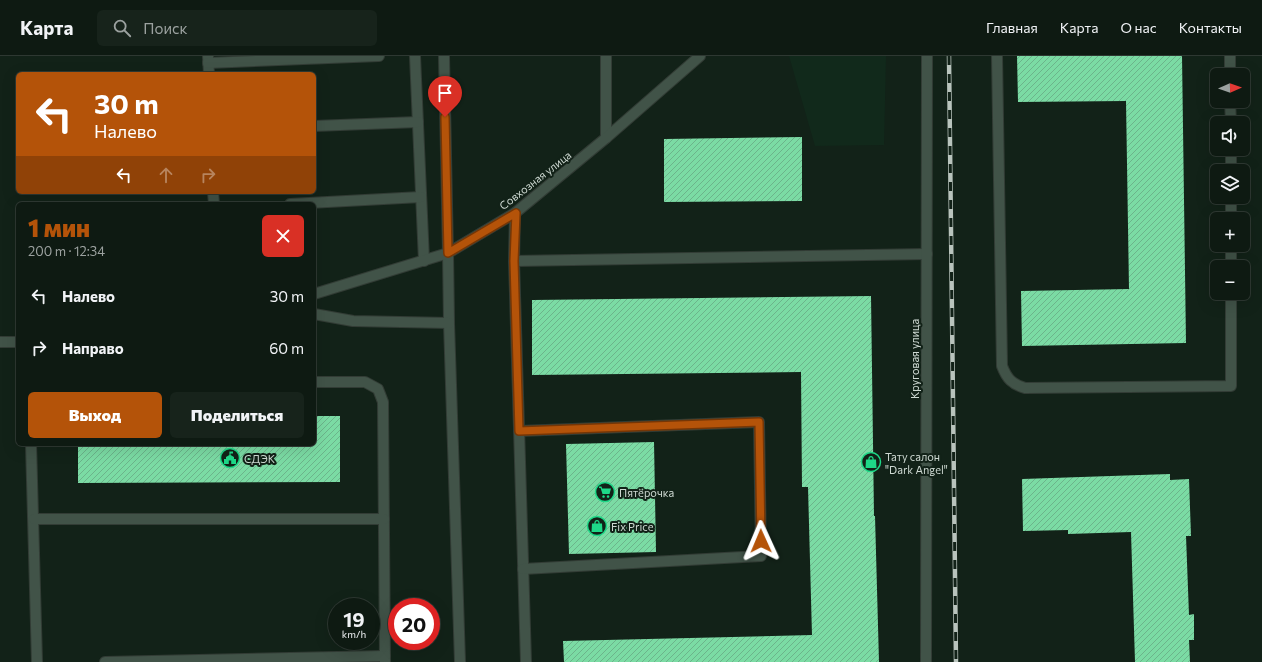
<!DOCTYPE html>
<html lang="ru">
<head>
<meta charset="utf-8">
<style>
  body { margin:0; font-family:Commissioner,sans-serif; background:#17231b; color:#f1f3f6; height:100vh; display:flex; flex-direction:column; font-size:15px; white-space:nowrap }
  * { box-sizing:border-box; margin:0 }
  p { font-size:13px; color:#9ba19f }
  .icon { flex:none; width:22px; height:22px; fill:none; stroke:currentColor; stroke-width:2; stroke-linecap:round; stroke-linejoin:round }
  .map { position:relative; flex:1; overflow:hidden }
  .drawer { position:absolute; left:16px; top:146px; width:300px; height:244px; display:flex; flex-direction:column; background:#0e1a12; border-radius:6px; box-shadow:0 4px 16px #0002,0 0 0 1px #2e3832 }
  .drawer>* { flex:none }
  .guide { position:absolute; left:16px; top:16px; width:300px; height:122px; border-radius:6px; box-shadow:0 4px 16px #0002,0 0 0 1px #2e3832; background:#b45309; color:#fff; overflow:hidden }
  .needle { width:26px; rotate:88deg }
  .fabs { position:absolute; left:1210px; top:12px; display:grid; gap:8px }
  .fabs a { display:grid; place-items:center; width:40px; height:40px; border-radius:6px; background:#0e1a12; box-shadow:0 4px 16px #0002,0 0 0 1px #2e3832; font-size:20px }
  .speed { position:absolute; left:328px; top:542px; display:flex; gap:8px; font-size:20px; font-weight:700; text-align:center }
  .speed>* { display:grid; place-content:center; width:52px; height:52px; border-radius:50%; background:#0e1a12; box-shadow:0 4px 16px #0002,0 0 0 1px #2e3832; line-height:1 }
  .speed small { font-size:10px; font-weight:400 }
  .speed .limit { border:6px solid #d22; background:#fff; color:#111 }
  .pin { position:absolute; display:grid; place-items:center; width:34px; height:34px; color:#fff; margin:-41px -17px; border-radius:50% 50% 50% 0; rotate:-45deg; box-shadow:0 0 4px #0007 }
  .pin .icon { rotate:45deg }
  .me { position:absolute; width:44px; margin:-22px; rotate:359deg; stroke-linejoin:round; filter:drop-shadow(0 0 3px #0008) }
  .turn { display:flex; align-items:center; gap:14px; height:84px; padding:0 12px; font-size:18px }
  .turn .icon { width:52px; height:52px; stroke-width:2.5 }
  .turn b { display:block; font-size:28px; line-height:34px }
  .lanes { display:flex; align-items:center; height:38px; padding:0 12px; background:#0003; justify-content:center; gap:20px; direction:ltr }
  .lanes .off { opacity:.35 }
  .round { display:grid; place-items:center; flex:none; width:42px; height:42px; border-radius:6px; background:#17231b }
  .head { display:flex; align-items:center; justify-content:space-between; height:68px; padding:0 12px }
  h1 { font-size:24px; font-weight:800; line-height:30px; color:#b45309 }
  .button { display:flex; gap:8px; margin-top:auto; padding:8px 12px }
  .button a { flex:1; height:46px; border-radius:6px; background:#b45309; color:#fff; font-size:16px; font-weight:800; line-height:46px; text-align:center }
  .button a+a { background:#17231b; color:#f1f3f6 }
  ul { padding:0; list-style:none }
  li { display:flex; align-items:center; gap:12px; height:52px; padding:0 12px }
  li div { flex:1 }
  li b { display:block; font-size:15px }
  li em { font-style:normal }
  header { display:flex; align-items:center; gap:24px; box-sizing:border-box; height:56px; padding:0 20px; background:#0e1a12; border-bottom:1px solid #2e3832 }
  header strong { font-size:19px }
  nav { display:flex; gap:22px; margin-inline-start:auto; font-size:14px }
  .search { width:280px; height:36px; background:#17231b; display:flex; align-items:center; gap:10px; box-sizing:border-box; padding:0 14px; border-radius:6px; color:#9ba19f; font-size:15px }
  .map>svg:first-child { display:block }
  .built { fill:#11291b }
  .building { fill:url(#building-hatch) }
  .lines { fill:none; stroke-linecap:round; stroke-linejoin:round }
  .service-casing { stroke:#323c35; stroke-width:12 }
  .minor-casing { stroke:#323c35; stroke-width:12 }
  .service { stroke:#415348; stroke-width:10 }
  .minor { stroke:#415348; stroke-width:10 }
  .rail-casing { stroke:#b9c4bd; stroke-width:4.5 }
  .rail { stroke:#122218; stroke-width:3; stroke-dasharray:9; stroke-linecap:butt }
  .route-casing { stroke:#753606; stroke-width:10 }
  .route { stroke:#b45309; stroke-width:7 }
  .labels { text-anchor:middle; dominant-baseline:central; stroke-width:4; stroke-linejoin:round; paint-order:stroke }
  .street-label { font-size:11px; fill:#ced9d2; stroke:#122218 }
  .poi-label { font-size:11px; fill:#ced9d2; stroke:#122218; text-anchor:start }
</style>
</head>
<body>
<header>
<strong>Карта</strong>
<div class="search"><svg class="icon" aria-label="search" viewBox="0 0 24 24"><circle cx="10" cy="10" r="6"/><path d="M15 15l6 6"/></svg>Поиск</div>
<nav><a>Главная</a><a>Карта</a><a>О нас</a><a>Контакты</a></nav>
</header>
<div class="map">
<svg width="1262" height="606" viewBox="0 0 1262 606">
  <defs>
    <pattern id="building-hatch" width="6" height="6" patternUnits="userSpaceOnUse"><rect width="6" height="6" fill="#7bdba4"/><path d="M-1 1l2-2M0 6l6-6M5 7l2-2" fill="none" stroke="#6cb48b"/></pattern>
  </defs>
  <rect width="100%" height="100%" fill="#122218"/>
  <path class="built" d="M789,0h97l-2,89 -69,1z"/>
  <g class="building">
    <path d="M1017,0h165l4,287 -164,3 -1,-55 108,-2 -3,-188 -108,1z"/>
    <path d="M802,81v64l-138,1v-63z"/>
    <path d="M871,240l3,220h1l4,146h-315l-1,-21 249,-6 -4,-148h-6l-1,-115 -269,3v-75z"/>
    <path d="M314,360h26v66l-262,1v-39h236z"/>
    <path d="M654,386l2,110 -87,2 -3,-110z"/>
    <path d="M1170,418v6l19,-1 2,57h-5l3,79 5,-1v26h-5l1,22h-55l-4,-130 -63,2v-4l-45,1 -1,-52z"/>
  </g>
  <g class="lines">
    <g class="service-casing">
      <g id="service">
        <path d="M208,0l1,18"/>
        <path d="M415,0l9,205"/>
        <path d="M606,0v82"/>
        <path d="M997,0l5,310c5,13 10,18 23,22l206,-2v-93"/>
        <path d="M1230,0v19"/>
        <path d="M208,7l171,-7"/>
        <path d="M1230,45l1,22"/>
        <path d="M314,70l104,-4"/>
        <path d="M1231,93v22"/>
        <path d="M213,136l1,12"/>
        <path d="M1231,141v22"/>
        <path d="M290,148l131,-7"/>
        <path d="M515,157l-1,48 413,-7"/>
        <path d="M1231,189v22"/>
        <path d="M448,197l1,70 11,339"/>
        <path d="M514,205l12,401"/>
        <path d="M314,258l39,7 96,2"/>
        <path d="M314,326h51l13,7 5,13 2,260"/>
        <path d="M519,375l240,-9 2,134 -238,13"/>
        <path d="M31,388l6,218"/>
        <path d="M34,463h350"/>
        <path d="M105,606l280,-6"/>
      </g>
    </g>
    <g class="minor-casing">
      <g id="minor">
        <path d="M444,0l4,197"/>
        <path d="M314,238l134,-41 67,-40 91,-75 94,-82"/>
        <path d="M0,286h18"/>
        <path d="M926,606l1,-606"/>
      </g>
    </g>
    <use href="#service" class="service"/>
    <use href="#minor" class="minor"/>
    <g class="rail-casing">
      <path id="rail" d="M949,0l7,606"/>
    </g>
    <use href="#rail" class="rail"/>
  </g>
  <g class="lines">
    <g class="route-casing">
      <path id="route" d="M445,61l3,136 68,-40 -2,48 5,170 240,-9 2,119"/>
    </g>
    <use href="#route" class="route"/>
  </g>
  <defs>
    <g id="civic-ring" transform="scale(1)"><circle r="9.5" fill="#122218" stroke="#1ed888" stroke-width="1.5"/><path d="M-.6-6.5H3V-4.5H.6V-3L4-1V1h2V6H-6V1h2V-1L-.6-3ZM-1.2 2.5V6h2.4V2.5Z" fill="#1ed888"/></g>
    <g id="shop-ring" transform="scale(1)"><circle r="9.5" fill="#122218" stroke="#1ed888" stroke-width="1.5"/><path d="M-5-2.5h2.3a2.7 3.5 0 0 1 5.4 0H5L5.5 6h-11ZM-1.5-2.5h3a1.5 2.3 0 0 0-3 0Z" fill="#1ed888"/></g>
    <g id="supermarket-ring" transform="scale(1)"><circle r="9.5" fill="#122218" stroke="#1ed888" stroke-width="1.5"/><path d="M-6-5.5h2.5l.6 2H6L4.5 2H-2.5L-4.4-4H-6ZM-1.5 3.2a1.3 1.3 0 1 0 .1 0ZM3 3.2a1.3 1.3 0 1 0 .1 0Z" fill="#1ed888"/></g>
  </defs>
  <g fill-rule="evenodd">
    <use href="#civic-ring" x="230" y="402"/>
    <use href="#shop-ring" x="871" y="406"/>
    <use href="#supermarket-ring" x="605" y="436"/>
    <use href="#shop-ring" x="597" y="470"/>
  </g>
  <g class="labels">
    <g class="street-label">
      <text transform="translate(535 124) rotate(-38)">Совхозная улица</text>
      <text transform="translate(914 303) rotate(-90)">Круговая улица</text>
    </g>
    <g class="poi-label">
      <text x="885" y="400">Тату салон<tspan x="885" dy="13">"Dark Angel"</tspan></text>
      <text x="244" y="402">СДЭК</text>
      <text x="619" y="436">Пятёрочка</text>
      <text x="611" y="470">Fix Price</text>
    </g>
  </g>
</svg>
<div class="fabs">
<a><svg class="needle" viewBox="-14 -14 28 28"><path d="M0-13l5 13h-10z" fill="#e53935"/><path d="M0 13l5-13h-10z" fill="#9ba19f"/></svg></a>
<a><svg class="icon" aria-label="sound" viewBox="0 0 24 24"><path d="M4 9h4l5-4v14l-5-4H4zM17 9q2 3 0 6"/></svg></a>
<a><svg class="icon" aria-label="layers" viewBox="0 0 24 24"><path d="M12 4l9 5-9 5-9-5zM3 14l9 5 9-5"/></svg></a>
<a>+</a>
<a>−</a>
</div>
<div class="speed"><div>19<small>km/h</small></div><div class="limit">20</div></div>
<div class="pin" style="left:445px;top:61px;background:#d93025"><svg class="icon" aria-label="arrive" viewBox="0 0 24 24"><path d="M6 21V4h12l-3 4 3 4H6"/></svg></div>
<svg class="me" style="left:761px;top:485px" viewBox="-20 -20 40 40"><path d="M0-17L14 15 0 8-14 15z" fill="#b45309" stroke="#fff" stroke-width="4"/></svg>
<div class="guide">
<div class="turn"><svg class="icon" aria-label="left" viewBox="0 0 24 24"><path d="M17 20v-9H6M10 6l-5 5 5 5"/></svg><div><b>30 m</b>Налево</div></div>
<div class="lanes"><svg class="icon" aria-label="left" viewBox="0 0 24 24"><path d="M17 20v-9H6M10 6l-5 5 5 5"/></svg><svg class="icon off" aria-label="ahead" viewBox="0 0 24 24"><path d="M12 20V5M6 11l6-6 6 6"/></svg><svg class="icon off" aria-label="right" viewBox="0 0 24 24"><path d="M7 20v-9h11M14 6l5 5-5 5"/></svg></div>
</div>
<section class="drawer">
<div class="head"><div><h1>1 мин</h1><p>200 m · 12:34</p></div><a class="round" style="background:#d93025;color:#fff"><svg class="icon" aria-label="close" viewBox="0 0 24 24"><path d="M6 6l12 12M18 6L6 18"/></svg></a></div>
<ul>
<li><svg class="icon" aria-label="left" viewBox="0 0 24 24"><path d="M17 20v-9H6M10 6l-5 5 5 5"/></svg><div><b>Налево</b></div><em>30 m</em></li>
<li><svg class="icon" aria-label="right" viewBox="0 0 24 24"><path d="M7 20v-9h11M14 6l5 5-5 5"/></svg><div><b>Направо</b></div><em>60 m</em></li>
</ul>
<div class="button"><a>Выход</a><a>Поделиться</a></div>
</section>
</div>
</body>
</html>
